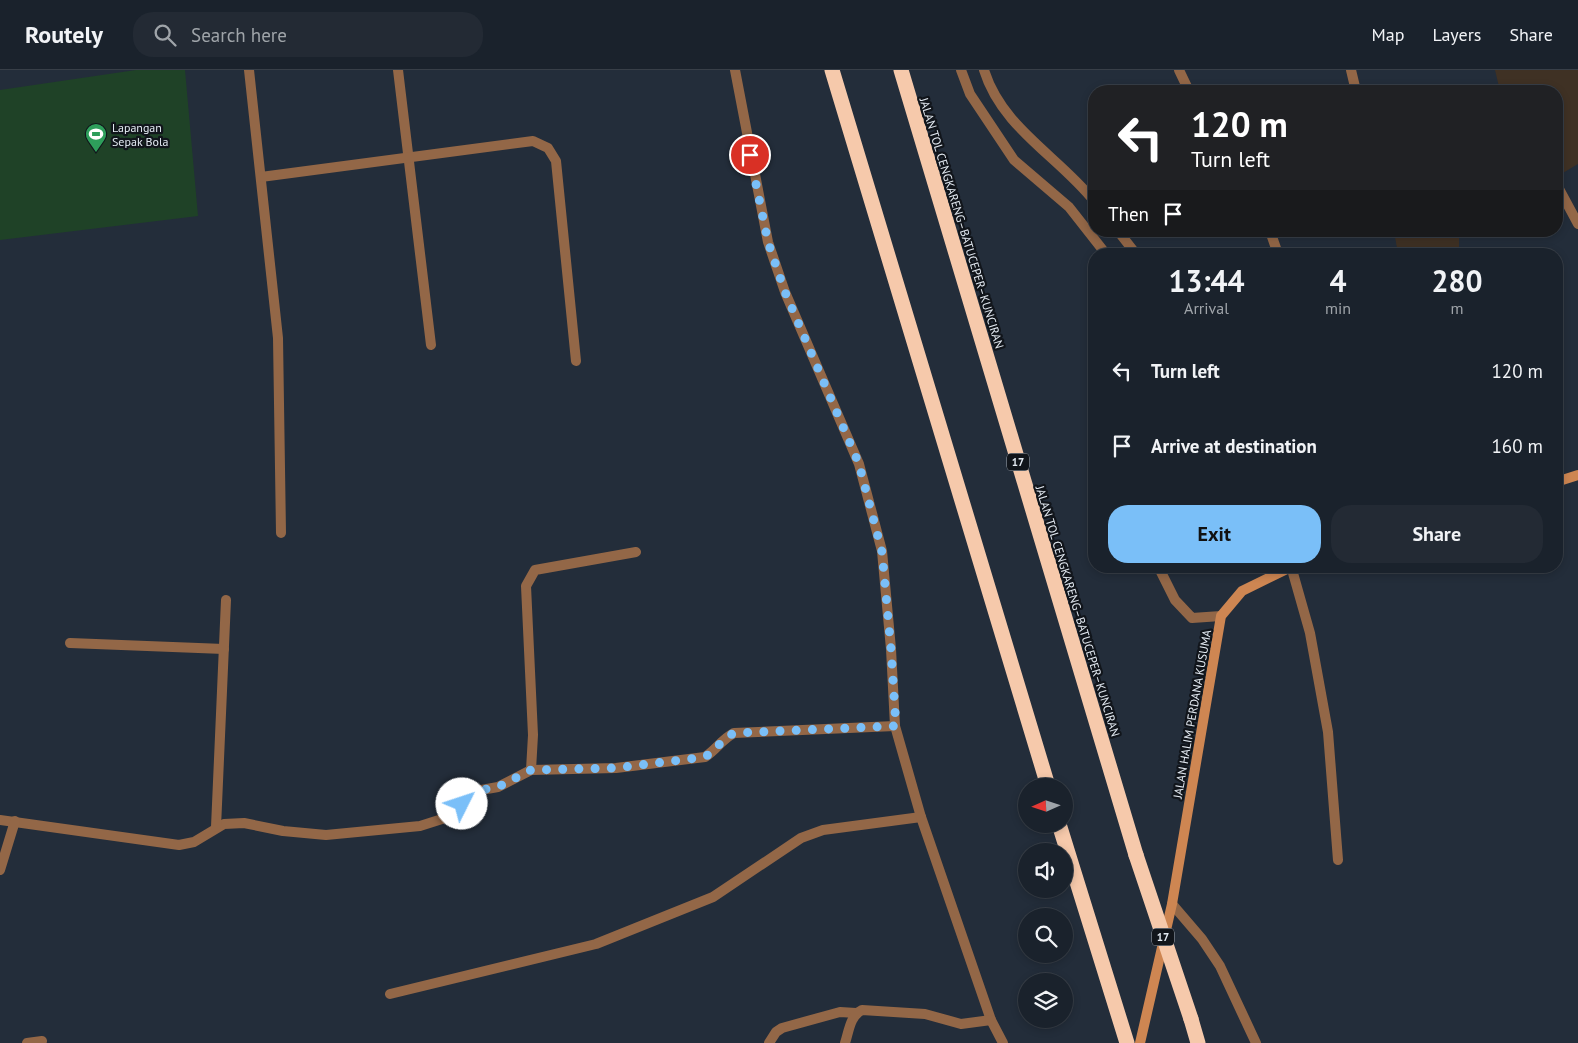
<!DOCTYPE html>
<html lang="en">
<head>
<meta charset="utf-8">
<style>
  body { margin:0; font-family:"PT Sans",sans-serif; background:#232a34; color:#f1f3f6; height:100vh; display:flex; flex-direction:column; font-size:19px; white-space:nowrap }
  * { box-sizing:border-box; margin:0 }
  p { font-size:16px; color:#9fa4a9 }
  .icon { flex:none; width:28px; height:28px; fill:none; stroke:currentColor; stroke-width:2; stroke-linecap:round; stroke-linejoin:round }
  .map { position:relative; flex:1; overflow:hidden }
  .drawer { position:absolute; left:1088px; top:178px; width:475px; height:325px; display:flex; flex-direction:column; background:#1a222c; border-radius:20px; box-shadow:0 2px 8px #0003,0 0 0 1px #383f48 }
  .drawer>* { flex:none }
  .guide { position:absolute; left:1088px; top:15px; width:475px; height:152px; border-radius:20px; box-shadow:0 2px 8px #0003,0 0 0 1px #383f48; background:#202124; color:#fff; overflow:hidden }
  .needle { width:32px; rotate:267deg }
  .tools { position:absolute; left:1018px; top:708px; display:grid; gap:10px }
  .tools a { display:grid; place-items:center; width:55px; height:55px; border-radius:50%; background:#1a222c; box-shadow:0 2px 8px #0003,0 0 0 1px #383f48; font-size:25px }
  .pin { position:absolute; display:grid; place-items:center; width:42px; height:42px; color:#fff; margin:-21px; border:2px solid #fff; border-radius:50%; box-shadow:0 1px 5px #0007 }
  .me { position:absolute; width:55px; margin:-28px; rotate:49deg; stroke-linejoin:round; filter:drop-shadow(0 0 4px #0008) }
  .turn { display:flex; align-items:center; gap:18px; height:105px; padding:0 20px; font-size:22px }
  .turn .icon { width:65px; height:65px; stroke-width:2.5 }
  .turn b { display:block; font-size:35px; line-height:42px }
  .then { display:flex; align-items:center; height:48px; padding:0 20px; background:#0003; gap:10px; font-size:19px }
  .eta { display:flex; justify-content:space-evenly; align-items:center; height:85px; text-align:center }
  .eta b { font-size:30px; font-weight:700; line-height:35px }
  .primary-button { display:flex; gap:10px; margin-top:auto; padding:10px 20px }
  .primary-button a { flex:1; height:58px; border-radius:20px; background:#7abff8; color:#111; font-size:20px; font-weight:700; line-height:58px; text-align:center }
  .primary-button a+a { background:#232a34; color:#f1f3f6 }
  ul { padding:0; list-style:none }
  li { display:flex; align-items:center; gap:15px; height:75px; padding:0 20px }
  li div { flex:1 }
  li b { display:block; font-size:19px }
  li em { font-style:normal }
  header { display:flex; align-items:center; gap:30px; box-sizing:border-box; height:70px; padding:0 25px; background:#1a222c; border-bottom:1px solid #383f48 }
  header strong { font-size:24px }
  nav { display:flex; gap:28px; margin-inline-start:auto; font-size:18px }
  .search { width:350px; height:45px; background:#232a34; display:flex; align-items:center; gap:12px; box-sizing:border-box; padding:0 18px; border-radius:20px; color:#9fa4a9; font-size:19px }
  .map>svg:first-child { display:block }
  .industrial { fill:#3f3124 }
  .green { fill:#1f4227 }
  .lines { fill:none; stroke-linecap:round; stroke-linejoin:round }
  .service { stroke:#936747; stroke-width:10 }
  .minor { stroke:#936747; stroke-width:10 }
  .secondary { stroke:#ce8652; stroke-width:10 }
  .motorway { stroke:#f6c9ab; stroke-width:15 }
  .motorway-bridge { stroke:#f6c9ab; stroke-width:15 }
  .route { stroke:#7abff8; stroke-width:9; stroke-dasharray:0 16.2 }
  .labels { text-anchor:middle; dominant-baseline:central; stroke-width:4.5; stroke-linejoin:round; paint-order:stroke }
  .shield { fill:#11151b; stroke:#a4aab2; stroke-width:1 }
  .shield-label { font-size:11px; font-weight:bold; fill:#e3eaf2 }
  .poi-label { font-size:12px; fill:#e3eaf2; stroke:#11151b; text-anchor:start }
  .street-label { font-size:12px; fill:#e3eaf2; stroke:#11151b }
</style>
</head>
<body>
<header>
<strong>Routely</strong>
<div class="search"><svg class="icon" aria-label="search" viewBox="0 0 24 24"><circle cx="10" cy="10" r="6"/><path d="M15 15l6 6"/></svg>Search here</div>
<nav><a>Map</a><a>Layers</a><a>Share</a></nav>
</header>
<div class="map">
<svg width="1578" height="973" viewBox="0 0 1578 973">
  <rect width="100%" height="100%" fill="#232d3a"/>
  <g class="industrial">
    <path d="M1495,0h83v94l-22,13v-86h-56z"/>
    <path d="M1394,161h65v17l-34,6h-27z"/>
  </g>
  <path class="green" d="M136,0h49l13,146 -198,24v-150z"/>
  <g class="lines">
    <path class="service" d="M390,924l206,-50 117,-47 88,-59 22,-8 98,-13"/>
    <g class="minor">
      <path d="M249,0l29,268 3,195"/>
      <path d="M398,0l33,275"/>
      <path d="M735,0l33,172 17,50 74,172 23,87 9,98 4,77 26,91 70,203 12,23"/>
      <path d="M961,0l9,24 44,66 55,47 37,47"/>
      <path d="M984,0c18,58 74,86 110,131"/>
      <path d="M1179,0l10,21"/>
      <path d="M1351,0l5,21"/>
      <path d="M261,107l272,-36 15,7 8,13 20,200"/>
      <path d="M1557,115l21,39"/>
      <path d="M1118,161l18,23"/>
      <path d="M1270,161l8,23"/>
      <path d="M1158,496l17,34 17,18 29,-2"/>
      <path d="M1291,496l19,67 18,99 10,128"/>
      <path d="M70,573l154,6"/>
      <path d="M531,700l2,-35 -7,-149 9,-16 101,-18"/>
      <path d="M0,750l179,25 15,-3 30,-18 20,-1 39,8 43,4 94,-9 41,-13 2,-17 7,-4 28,-5 33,-17 85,-2 89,-11c12,-8 16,-17 29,-24l161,-7"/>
      <path d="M216,757l10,-227"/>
      <path d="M0,800l15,-49"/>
      <path d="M1172,834l30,35 18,27 36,77"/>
      <path d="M27,973l15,-2"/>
      <path d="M769,973l7,-11 6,-4 58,-16 16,1"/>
      <path d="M845,973c4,-12 5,-27 17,-33l63,4 36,10 30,-4"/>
    </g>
    <g class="secondary">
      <path d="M1556,412l22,-7"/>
      <path d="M1140,973l32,-139 49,-288 21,-25 51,-25"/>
    </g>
    <g class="motorway">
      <path d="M832,0l216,716"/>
      <path d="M901,0l235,785"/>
      <path d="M1059,754l68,219"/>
      <path d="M1191,949l7,24"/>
    </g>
    <path class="motorway-bridge" d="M1136,785l55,164"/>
  </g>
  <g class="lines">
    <path class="route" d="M462,734l1,-8 7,-4 28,-5 33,-17 85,-2 89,-11c12,-8 16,-17 29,-24l162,-7 -5,-77 -9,-97 -23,-88 -74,-172 -17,-50 -18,-87"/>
  </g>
  <defs>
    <g id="stadium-pin" transform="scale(1.125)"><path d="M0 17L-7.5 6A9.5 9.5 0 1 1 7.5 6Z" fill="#2e9e5b" stroke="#11151b"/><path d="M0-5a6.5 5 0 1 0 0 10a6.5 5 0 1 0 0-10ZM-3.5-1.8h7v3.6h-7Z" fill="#fff"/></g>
  </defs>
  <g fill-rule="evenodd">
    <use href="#stadium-pin" x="96" y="64"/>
  </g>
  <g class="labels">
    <g class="shield">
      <rect x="1007" y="383.5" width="22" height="17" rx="4"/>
      <rect x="1152" y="858.5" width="22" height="17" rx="4"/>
    </g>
    <g class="shield-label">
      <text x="1018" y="392">17</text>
      <text x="1163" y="867">17</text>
    </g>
    <g class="poi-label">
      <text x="112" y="57">Lapangan<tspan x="112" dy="14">Sepak Bola</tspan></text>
    </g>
    <g class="street-label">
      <text transform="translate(962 153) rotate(73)">JALAN TOL CENGKARENG–BATUCEPER–KUNCIRAN</text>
      <text transform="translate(1078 541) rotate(73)">JALAN TOL CENGKARENG–BATUCEPER–KUNCIRAN</text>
      <text transform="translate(1192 644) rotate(-80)">JALAN HALIM PERDANA KUSUMA</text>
    </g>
  </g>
</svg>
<div class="tools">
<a><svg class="needle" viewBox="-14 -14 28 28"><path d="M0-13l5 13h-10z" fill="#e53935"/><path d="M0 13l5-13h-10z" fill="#9fa4a9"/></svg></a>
<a><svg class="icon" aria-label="sound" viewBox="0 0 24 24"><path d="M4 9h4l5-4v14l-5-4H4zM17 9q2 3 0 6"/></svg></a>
<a><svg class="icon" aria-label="search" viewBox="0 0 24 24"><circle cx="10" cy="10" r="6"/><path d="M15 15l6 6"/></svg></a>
<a><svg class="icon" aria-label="layers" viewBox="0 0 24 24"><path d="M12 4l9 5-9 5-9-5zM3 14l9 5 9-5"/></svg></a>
</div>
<div class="pin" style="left:750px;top:85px;background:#d93025"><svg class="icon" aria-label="arrive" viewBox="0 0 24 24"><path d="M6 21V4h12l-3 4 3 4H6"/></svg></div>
<svg class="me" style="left:462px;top:734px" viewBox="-20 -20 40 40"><circle r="19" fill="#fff"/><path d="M0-13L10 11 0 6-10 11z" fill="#7abff8"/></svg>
<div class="guide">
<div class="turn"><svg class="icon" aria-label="left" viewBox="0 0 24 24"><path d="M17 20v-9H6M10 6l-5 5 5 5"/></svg><div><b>120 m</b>Turn left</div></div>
<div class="then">Then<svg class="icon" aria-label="arrive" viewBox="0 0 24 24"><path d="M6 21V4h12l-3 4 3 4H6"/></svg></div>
</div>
<section class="drawer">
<div class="eta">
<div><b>13:44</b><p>Arrival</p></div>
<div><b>4</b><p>min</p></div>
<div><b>280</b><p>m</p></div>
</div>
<ul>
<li><svg class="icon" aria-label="left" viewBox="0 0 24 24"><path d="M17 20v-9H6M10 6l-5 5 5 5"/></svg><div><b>Turn left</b></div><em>120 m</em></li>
<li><svg class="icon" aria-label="arrive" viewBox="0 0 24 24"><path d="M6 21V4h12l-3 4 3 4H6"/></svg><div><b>Arrive at destination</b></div><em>160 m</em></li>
</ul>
<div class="primary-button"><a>Exit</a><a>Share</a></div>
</section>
</div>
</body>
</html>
